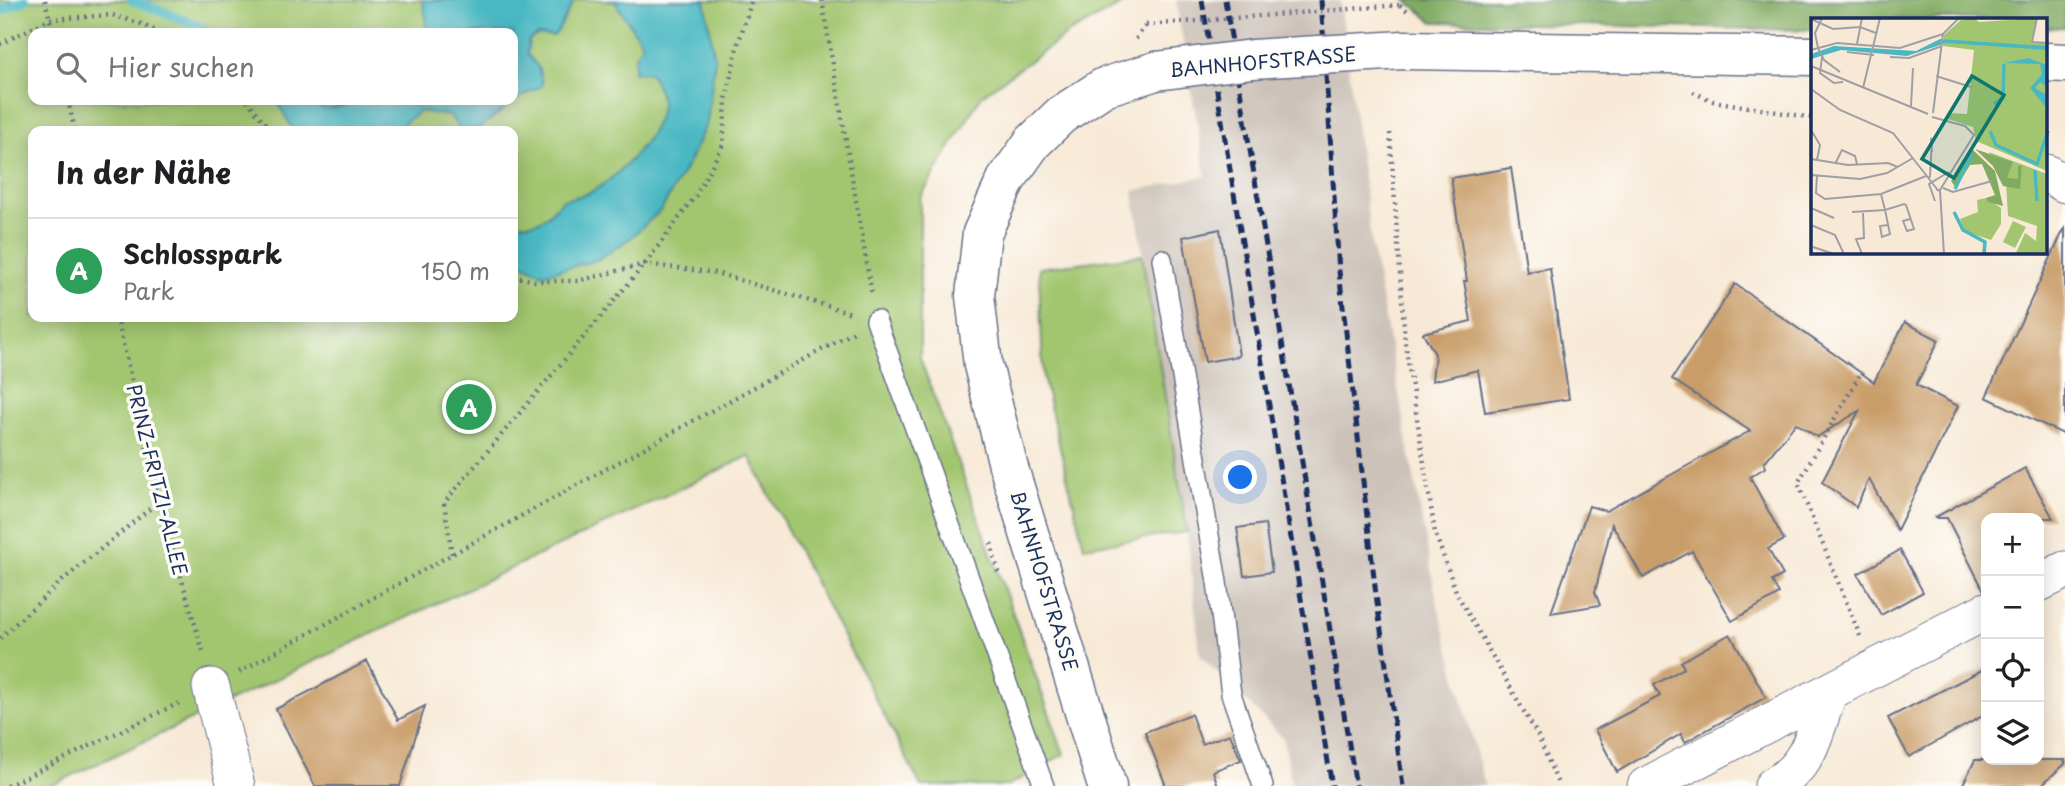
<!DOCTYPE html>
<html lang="de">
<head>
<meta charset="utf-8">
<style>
  :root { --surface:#fff; --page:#f2f2f2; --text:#202124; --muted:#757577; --line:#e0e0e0; --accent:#b45309 }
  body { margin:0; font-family:"Playpen Sans",sans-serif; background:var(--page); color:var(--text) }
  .controls { position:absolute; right:21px; bottom:21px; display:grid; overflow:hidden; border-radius:14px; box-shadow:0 4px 18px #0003 }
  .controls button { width:63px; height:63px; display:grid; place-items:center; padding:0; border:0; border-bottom:2px solid var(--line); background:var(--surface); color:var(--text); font:35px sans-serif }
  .you { position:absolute; left:1241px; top:478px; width:24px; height:24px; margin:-18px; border:5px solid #fff; border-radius:50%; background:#1a73e8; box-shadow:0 0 0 10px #1a73e833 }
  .badge { display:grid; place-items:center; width:46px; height:46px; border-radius:50%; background:var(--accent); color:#fff; font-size:23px; font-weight:700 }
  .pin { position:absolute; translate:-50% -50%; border:4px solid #fff; box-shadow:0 2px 7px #0006 }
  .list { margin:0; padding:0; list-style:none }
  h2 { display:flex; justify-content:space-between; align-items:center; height:91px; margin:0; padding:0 28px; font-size:30px }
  h2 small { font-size:23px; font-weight:400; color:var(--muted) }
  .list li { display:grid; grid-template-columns:46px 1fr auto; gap:21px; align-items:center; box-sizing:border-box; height:105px; padding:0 28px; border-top:2px solid var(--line) }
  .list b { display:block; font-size:26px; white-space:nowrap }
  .list p { margin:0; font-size:23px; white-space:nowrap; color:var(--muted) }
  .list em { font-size:23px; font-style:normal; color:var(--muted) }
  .icon { flex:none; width:38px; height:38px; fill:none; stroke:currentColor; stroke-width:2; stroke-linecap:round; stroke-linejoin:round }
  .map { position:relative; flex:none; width:2065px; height:786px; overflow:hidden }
  .search { position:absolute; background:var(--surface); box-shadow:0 4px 18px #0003; left:28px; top:28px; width:490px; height:77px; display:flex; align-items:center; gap:18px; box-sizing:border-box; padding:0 24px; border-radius:14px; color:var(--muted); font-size:26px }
  .panel { position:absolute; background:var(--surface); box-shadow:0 4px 18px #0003; left:28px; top:126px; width:490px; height:196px; border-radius:14px }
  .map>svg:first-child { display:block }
  .industrial { fill:#ccc2b9 }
  .green { fill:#a2c66f; stroke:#5e7a66; stroke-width:2; fill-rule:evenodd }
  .forest { fill:#81ab62; stroke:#4e6d60; stroke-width:2 }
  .water { fill:#4ab8c3; stroke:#327490; stroke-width:2 }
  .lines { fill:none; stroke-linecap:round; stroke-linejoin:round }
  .stream { stroke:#4ab8c3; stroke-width:10 }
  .building { fill:#c99d69 }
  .service-casing { stroke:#687088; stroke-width:22 }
  .minor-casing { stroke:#687088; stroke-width:39 }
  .tertiary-casing { stroke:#687088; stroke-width:41 }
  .path { stroke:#687088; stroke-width:4.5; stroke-dasharray:2 5; stroke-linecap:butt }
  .service { stroke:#fff; stroke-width:19 }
  .minor { stroke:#fff; stroke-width:37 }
  .tertiary { stroke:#fff; stroke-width:38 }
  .rail { stroke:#1b2f5e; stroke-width:5; stroke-dasharray:10 5; stroke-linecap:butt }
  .tertiary-bridge-casing { stroke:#687088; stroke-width:41; stroke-linecap:butt }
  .path-bridge { stroke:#687088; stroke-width:4.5; stroke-dasharray:2 5; stroke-linecap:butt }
  .tertiary-bridge { stroke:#fff; stroke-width:38 }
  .labels { text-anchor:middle; stroke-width:7; stroke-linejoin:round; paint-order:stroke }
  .street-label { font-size:19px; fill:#1b2f5e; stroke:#fdfcf7 }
  .inset-river { fill:none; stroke:#4ab8c3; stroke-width:3.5 }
  .inset-road { fill:none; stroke:#9f9fa5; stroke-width:2 }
  .view { fill:#0f766e; fill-opacity:0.15; stroke:#0f766e; stroke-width:3.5 }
  .inset-edge { fill:none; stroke:#1b2f5e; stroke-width:3.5 }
</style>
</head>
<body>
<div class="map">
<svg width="2065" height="786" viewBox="0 0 2065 786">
  <rect width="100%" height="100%" fill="#fdfcf7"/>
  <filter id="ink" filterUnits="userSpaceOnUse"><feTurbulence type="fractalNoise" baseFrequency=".0143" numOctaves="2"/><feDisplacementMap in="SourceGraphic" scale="14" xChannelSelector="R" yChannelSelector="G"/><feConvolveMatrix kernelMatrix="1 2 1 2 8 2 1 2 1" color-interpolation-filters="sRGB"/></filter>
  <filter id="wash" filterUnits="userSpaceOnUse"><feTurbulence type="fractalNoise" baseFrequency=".00686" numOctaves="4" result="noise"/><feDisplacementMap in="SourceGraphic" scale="28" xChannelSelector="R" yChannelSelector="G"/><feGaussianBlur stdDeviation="1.57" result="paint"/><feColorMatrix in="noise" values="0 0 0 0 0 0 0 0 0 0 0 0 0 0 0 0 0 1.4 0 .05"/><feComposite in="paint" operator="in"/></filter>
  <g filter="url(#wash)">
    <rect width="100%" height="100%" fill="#f7e9d5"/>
    <polygon class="industrial" points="1176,0 1340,0 1372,248 1437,602 1485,786 1292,786 1283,738 1200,655 1187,532 1133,191 1206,176"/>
    <g class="green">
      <path d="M0,0H1130L1069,33L982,95L920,198V358L1064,754L1007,786H921L749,456L50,786H0ZM33,33H513V100H33ZM33,131H513V317H33Z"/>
      <polygon points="1142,255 1187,532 1084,547 1043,377 1039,268"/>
    </g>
    <polygon class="forest" points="1406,0 2065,0 2065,27 2046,28 2046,19 1813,19 1813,30 1797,30 1433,22"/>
    <g class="water">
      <path d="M422,0H575C567,11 563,25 554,36L538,35L529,40L527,54L538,67L543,85L520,97L478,129L461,131L450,116L420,111L404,123V131H294L276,100H308C319,112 332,109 346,105L349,100H513V33H426V17Z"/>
      <path d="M606,0H705L715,60L707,122L689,162L661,210L629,239L597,260L543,274L513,259V222C538,227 546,219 562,200C573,198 583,196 593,191C618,177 660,134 661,104C661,94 655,81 650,73L634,72L635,57L642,43L615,2Z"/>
    </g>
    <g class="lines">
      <g class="stream">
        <polyline points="132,0 197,25 211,33"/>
        <polyline points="0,11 25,0"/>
      </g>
    </g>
    <g id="blocks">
      <g class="building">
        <polygon points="1511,168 1527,272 1550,268 1569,399 1485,412 1478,370 1432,381 1435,354 1423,333 1471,321 1464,281 1467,281 1451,178"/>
        <polygon points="2065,227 2065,435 1986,397"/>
        <polygon points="1220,229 1239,356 1205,362 1183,237"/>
        <polygon points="1735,284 1874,382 1905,322 1939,340 1916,385 1958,406 1897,530 1869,479 1856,507 1822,482 1859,411 1817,437 1796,423 1764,463 1766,467 1750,477 1784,540 1768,549 1783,575 1772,581 1779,594 1732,621 1692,551 1643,578 1612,524 1595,592 1600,605 1551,613 1589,506 1606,511 1750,431 1672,379"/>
        <polygon points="2025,468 2053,518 1986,518 1986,590 1984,591 1947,518 1934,518"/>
        <polygon points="1265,524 1272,572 1244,576 1237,528"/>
        <polygon points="1900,550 1923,592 1881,615 1858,574"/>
        <polygon points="1730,634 1766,697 1685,742 1681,734 1617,772 1595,730 1660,696 1654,685 1684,668 1681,662"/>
        <polygon points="367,661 398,720 425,706 400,786 315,786 276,709"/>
        <polygon points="1986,668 1986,714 1909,757 1888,718"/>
        <polygon points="1191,714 1202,744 1230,734 1241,760 1213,771 1218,786 1166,786 1145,732"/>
        <polygon points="1975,760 2065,760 2065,764 2040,786 1962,786"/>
      </g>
    </g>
  </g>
  <g filter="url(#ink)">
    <use href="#blocks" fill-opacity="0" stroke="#687088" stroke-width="2"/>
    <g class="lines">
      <g class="service-casing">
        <g id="service">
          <polyline points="1162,259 1217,582 1231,694 1263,786"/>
          <polyline points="876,320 1044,786"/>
        </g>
      </g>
      <g class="minor-casing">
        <g id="minor">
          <polyline points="2046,173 2065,184"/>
          <polyline points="2039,583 2065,570"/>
          <polyline points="211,687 236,786"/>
          <polyline points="1646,786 1986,611"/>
          <path d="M1773,786C1811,765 1814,733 1828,694"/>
        </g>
      </g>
      <g class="tertiary-casing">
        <g id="tertiary">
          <polyline points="1404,50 1813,56"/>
          <polyline points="2046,62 2065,63"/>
          <polyline points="1107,786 1008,465 983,365 975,296 982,233 1006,180 1033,142 1061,115 1104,87 1156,71"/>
        </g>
      </g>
      <g class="path">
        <polyline points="45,0 53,33"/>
        <polyline points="822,0 872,295"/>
        <polyline points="1400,5 1410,13"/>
        <polyline points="1136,39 1146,25"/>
        <polyline points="0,44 50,19 112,15 142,24 160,33"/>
        <polyline points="1693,92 1713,101 1813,118"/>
        <polyline points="68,100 75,131"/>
        <polyline points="247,100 271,131"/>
        <polyline points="1390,133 1405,342 1435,533 1457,594 1538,736 1559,786"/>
        <polyline points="513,276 535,281 578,281 645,264 716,273 851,313"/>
        <polyline points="117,317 159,502 204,655"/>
        <polyline points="991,543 999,576"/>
        <polyline points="452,554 444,503 645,264 696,195 723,145 726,100 737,47 752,0"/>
        <polyline points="1860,636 1798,483 1862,371"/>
        <polyline points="0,638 63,580 158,502"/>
        <polyline points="239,672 854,332"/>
        <polyline points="7,786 179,703"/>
      </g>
      <use href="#service" class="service"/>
      <use href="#minor" class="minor"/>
      <use href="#tertiary" class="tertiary"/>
      <g class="rail">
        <polyline points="1202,0 1332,786"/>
        <polyline points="1225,0 1356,786"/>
        <polyline points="1321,0 1339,271 1376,595 1403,786"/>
      </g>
      <g class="tertiary-bridge-casing">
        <polyline id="tertiary-bridge" points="1156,71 1252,59 1404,50"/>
      </g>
      <polyline class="path-bridge" points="1146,25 1400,5"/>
      <use href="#tertiary-bridge" class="tertiary-bridge"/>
    </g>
  </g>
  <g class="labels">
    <g class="street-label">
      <text transform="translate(1263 62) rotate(-5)" y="7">BAHNHOFSTRASSE</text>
      <text transform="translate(157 480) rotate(76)" y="7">PRINZ-FRITZI-ALLEE</text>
      <text transform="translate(1044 581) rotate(73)" y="7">BAHNHOFSTRASSE</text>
    </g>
  </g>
  <g transform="translate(1811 18)">
    <rect width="236" height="236" fill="#f7e9d5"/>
    <path d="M163,0L168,4L226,0L221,24L236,25V153L165,123L162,109L137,101V95L156,96L163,32L132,28L133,17L150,2ZM178,134L236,156V236L205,235L214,215L225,223L226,208L197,198L195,165ZM175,180L190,190V206L180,222L153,213L149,201L167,194L166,182ZM202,203L215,209L204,230L192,224Z" fill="#a2c66f"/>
    <path d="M161,131L184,153L192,188L177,184L175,180L184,177L171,146L159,147L145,170L140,163ZM164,131L202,144L196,160L207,161V148L211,147L209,171L192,168L182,148Z" fill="#81ab62"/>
    <path d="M129,21L236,28V32L135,25L96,38L30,32L0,41V36L23,28L105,33ZM217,40L236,47V69L229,64L224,70L234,76L236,69L234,88L219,70L231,56L229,46L193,45Z" fill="#4ab8c3"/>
    <path class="inset-river" d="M183,86L192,80L193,46M179,113L185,127L226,146L237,113M224,152L226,183M144,171L161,135M143,194L152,212L174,224L173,236"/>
    <path class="inset-road" d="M11,0L4,15L7,30L13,42L29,54M226,0L221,24L237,25M0,1L22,11L49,9L65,15M46,26L51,0M0,32L26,25L89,30L132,16M36,34L63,37M11,39L9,55L23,65L32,64M79,39L98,40L131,28M0,48L117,96M125,58L160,69M52,70L69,0M0,71L29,92L82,115L126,171M100,88L102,50M122,95L132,16L148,0M121,99L154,108L163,117L129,172M0,112L9,127L6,142M0,141L37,147L77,145L87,149M24,146L31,132L44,138L46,146M0,157L49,161L76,155L102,140M6,158L5,175L14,181L70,176L115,158M118,160L119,158L121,122L120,120L121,134M132,170L142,174L181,163M125,171L129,173L133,236M124,183L118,166L138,154M0,190L23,200M41,194L74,192L70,176M0,207L24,217L33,236M77,207L69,208L71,219L79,216L74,192L93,186L95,187L103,211L96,213L92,203L99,201M2,229L23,236M51,236L45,221L53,220L52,195"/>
    <path class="view" d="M161,58L193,77L143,160L111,141Z"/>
    <rect width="236" height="236" class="inset-edge"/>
  </g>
</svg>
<div class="controls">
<button>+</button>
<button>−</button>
<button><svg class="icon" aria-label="locate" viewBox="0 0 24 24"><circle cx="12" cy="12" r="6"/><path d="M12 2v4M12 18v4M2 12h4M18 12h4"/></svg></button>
<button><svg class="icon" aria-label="layers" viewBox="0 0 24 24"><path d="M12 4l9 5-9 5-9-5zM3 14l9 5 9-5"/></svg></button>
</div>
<div class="you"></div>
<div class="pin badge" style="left:469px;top:407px;background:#2e9e5b">A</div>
<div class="search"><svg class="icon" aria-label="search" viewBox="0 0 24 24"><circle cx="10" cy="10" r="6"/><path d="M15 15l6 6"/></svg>Hier suchen</div>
<section class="panel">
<h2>In der Nähe<small></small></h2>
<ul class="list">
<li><span class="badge" style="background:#2e9e5b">A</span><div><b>Schlosspark</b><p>Park</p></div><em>150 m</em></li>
</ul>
</section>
</div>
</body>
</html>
